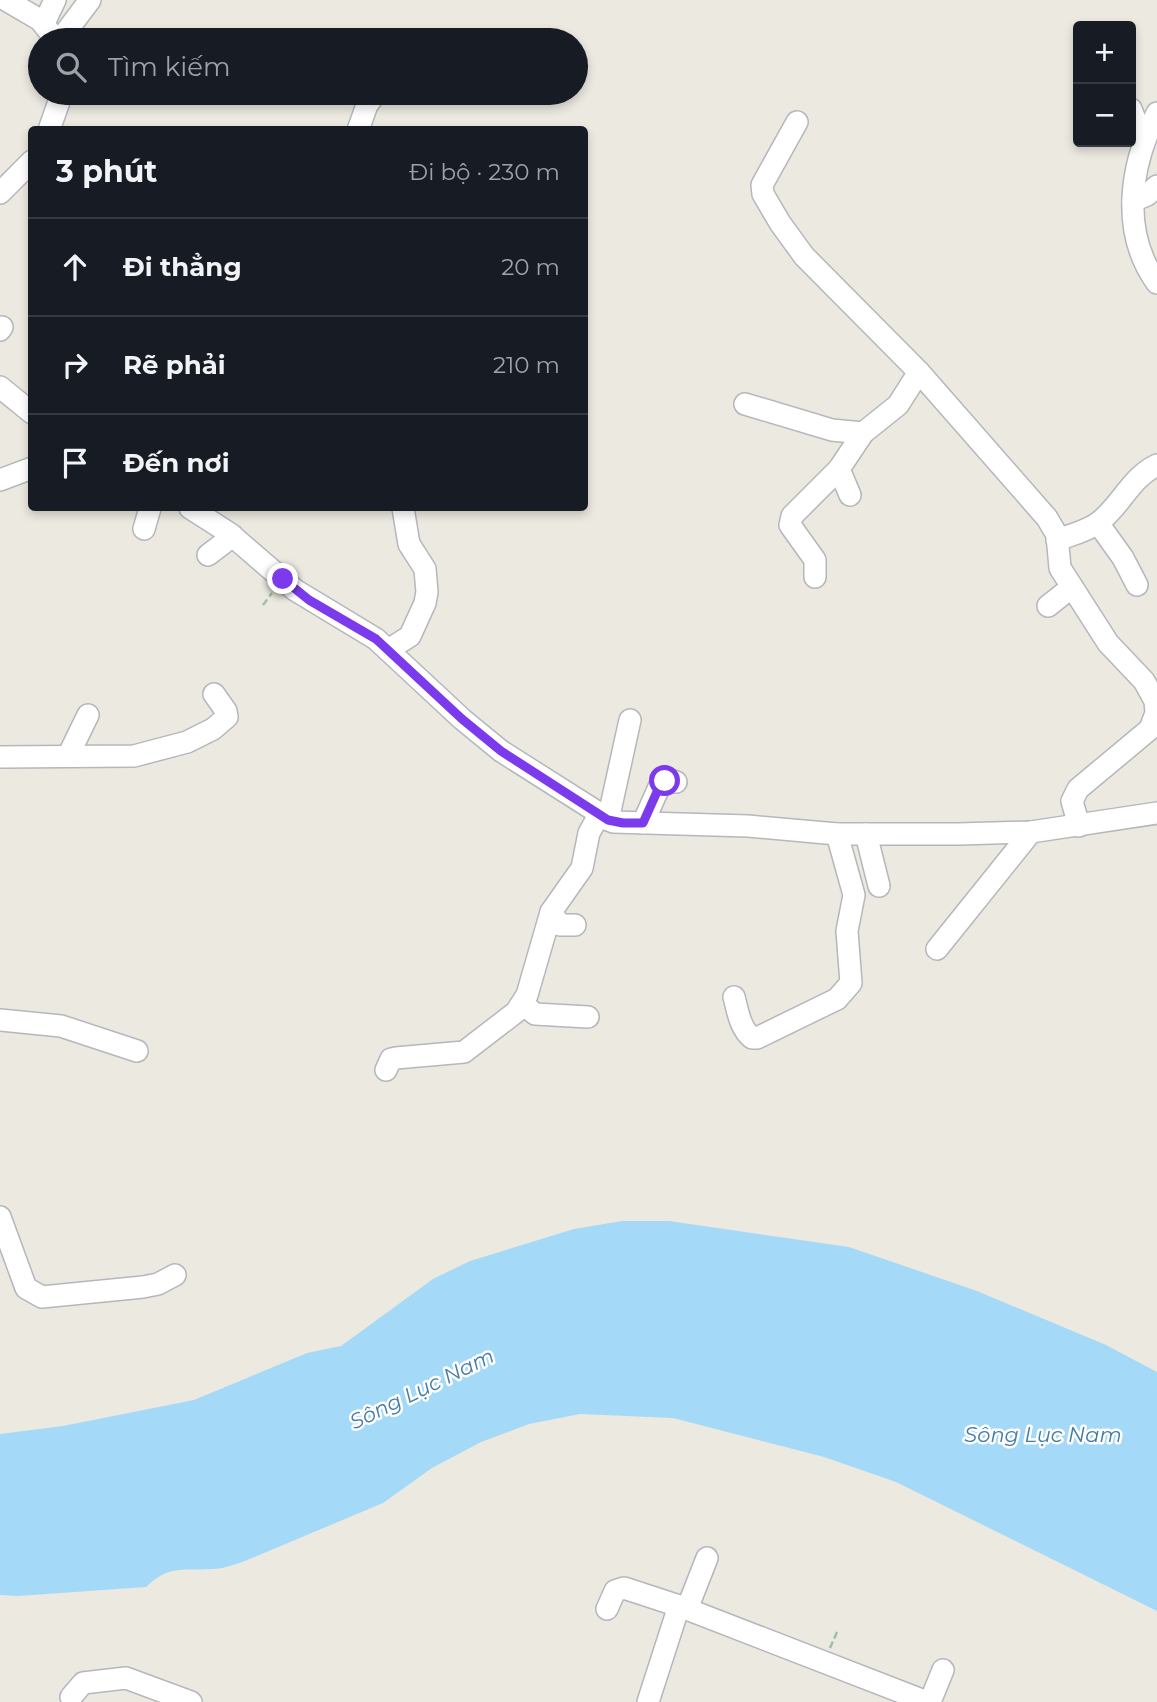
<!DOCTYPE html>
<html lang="vi">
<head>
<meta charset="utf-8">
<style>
  :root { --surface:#171b24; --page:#242831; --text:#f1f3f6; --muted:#9ea1a6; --line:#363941 }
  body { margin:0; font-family:Montserrat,sans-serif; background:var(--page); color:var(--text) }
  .controls { position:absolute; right:21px; top:21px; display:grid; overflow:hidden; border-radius:7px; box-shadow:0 4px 10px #0003 }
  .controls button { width:63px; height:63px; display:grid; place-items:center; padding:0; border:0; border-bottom:2px solid var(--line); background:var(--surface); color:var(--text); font:35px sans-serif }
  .stop { position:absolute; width:21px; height:21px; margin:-16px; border:5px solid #7c3aed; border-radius:50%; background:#fff }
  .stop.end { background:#7c3aed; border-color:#fff; box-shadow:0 2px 7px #0008 }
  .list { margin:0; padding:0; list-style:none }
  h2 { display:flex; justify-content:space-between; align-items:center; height:91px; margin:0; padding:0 28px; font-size:30px }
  h2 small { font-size:23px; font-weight:400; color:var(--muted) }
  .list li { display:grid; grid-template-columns:46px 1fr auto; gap:21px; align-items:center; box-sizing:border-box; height:98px; padding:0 28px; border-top:2px solid var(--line) }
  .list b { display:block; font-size:26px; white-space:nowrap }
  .list em { font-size:23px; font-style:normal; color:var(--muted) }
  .icon { flex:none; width:38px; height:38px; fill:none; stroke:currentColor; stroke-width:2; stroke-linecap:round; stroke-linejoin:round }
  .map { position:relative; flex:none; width:1157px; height:1702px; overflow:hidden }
  .search { position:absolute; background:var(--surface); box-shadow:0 4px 10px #0003; left:28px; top:28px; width:560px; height:77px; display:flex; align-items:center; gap:18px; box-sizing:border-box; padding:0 24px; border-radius:38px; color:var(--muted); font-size:26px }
  .panel { position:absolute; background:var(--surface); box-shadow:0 4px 10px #0003; left:28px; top:126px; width:560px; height:385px; border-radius:7px }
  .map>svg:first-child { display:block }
  .water { fill:#a5d9f8 }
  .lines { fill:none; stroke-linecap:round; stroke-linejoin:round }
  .minor-casing { stroke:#b4b7bb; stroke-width:24 }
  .path { stroke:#9ac3a2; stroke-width:2.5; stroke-dasharray:7 3.5; stroke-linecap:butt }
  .minor { stroke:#fff; stroke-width:21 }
  .route { stroke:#7c3aed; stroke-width:9 }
  .labels { text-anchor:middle; stroke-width:5; stroke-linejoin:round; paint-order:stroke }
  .water-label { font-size:21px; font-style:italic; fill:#447ba8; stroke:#fff }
</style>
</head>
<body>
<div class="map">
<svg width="1157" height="1702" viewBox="0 0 1157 1702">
  <rect width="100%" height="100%" fill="#ece9e1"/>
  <path class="water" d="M622,1221H669L849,1247L977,1291L1106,1345L1157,1372V1611L896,1482L824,1457L673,1418L580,1414L529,1424L481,1442L432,1468L383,1503L240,1563C232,1565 222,1569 213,1569C182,1571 170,1564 146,1587L18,1596L0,1595V1434L63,1426L194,1400L307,1353L341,1346L433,1279L470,1261L574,1229Z"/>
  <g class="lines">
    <g class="minor-casing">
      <g id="minor">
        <polyline points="6,0 40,20 56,40"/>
        <polyline points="44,23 55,0"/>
        <polyline points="60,40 90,0"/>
        <polyline points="1131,109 1143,140"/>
        <path d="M1157,113C1130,165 1120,232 1157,283"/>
        <polyline points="797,122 762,185 763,194 780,223 804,256 919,372 1047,518 1057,535 1060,568 1108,643 1144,681 1155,701 1156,713 1150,729 1078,789 1072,801 1079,826"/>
        <polyline points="49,130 62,93"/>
        <polyline points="358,130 367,105 376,93"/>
        <polyline points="0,193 32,161"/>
        <polyline points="1133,201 1147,195 1157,186"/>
        <polyline points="0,330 2,327"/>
        <polyline points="0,387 32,413"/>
        <polyline points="745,404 832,430 863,433"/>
        <polyline points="839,469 850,495"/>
        <polyline points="0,480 32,468"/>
        <polyline points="190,508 229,533 295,590 376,639 462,719 501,751 613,822 748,826 837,834 959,834 1031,832 1157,813"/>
        <polyline points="1098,523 1123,558 1137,585"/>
        <polyline points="144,529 150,508"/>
        <path d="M1057,540C1071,535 1087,531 1098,523C1121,506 1130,478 1157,465"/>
        <polyline points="208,555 233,536"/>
        <polyline points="815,577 815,560 790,525 792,516 839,469 863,433 898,405 919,372"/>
        <polyline points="1048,606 1072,587"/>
        <polyline points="388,650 410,636 425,603 427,592 425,569 409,544 403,508"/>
        <polyline points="68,756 88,715"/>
        <polyline points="0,757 134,756 187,742 213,729 227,717 226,711 214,694"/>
        <polyline points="608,820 630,720"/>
        <polyline points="643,823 660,785 670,780 676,782"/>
        <polyline points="866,834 879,886"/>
        <polyline points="551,912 560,925 575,925"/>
        <polyline points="937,949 1031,832"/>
        <path d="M734,997C738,1012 740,1028 752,1038H757L837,999L851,983L847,931L854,895L837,834"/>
        <polyline points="523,1004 535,1014 588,1017"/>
        <polyline points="0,1020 61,1026 137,1051"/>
        <polyline points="386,1070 391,1059 396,1058 464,1052 516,1012 527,995 551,912 582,868 589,833 599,815"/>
        <polyline points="0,1217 26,1288 42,1297 143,1287 158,1284 175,1275"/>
        <polyline points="607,1609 615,1591 624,1588 679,1606 927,1702"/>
        <polyline points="687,1609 707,1558"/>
        <polyline points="71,1697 83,1683 126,1678 191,1702"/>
        <polyline points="648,1702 679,1606"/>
        <polyline points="930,1702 943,1670"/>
      </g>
    </g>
    <g class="path">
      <polyline points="263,605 272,593"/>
      <polyline points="830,1648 837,1632"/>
    </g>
    <use href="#minor" class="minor"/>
  </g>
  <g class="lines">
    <polyline class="route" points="283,579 309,600 376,639 462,719 501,751 608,820 623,823 643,823 660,785 665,781"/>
  </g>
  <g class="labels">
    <g class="water-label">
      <text transform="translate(422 1389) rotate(-26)" y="7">Sông Lục Nam</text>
      <text x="1043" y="1442">Sông Lục Nam</text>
    </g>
  </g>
</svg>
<div class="controls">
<button>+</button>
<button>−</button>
</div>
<div class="stop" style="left:665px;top:781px"></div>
<div class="stop end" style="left:283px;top:579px"></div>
<div class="search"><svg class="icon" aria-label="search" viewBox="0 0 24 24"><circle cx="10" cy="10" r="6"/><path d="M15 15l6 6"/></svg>Tìm kiếm</div>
<section class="panel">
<h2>3 phút<small>Đi bộ · 230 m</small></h2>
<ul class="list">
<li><svg class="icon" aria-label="ahead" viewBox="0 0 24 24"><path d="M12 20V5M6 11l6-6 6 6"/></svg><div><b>Đi thẳng</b></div><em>20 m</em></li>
<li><svg class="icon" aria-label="right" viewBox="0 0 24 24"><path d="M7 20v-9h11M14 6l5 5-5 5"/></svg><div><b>Rẽ phải</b></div><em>210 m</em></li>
<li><svg class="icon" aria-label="arrive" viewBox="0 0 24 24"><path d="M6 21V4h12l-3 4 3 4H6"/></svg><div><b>Đến nơi</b></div></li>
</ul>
</section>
</div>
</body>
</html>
